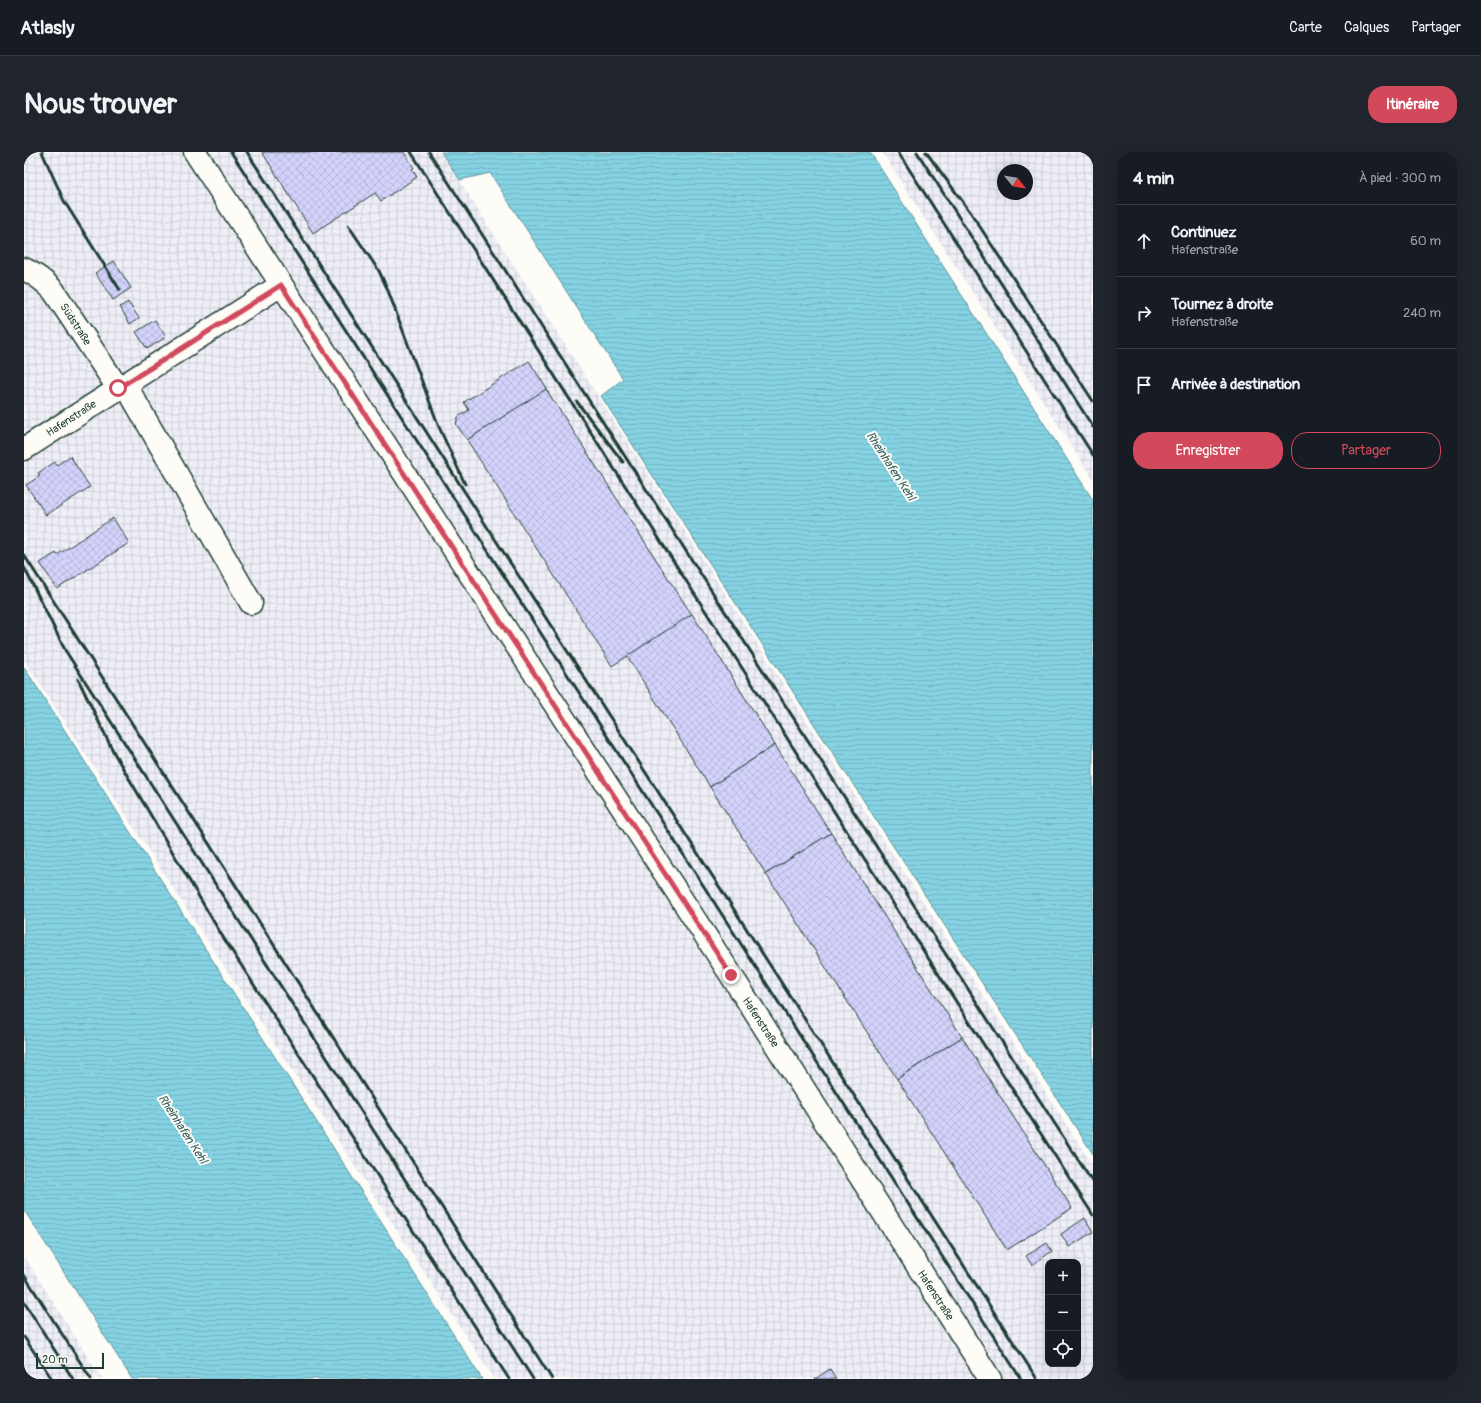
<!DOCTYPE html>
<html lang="fr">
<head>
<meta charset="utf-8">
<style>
  :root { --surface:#171b24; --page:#20242c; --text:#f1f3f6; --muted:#9ea1a6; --line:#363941; --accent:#d1495b }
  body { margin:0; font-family:Pangolin,sans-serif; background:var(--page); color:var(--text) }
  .controls { position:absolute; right:12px; bottom:12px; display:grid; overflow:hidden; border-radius:8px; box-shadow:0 4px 16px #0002 }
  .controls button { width:36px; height:36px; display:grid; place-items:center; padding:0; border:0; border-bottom:1px solid var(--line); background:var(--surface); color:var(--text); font:20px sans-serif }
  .compass { position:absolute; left:973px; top:12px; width:36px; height:36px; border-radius:50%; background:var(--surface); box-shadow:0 4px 16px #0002; rotate:120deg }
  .scale { position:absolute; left:12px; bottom:10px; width:68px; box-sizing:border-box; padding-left:4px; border:2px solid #1f3d34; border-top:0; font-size:11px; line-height:14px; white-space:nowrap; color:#1f3d34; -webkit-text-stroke:3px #fdfcf7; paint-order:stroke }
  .stop { position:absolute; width:12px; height:12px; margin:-9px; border:3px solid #d1495b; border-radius:50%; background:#fff }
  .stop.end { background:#d1495b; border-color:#fff; box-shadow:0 1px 4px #0008 }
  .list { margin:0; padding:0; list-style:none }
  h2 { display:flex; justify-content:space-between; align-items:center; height:52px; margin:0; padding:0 16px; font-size:17px }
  h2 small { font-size:13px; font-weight:400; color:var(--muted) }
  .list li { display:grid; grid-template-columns:26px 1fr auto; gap:12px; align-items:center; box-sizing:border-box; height:72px; padding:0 16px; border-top:1px solid var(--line) }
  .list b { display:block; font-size:15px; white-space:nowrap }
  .list p { margin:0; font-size:13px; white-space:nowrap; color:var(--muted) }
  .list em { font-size:13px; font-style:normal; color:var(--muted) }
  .actions { display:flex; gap:8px; padding:12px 16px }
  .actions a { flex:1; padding:9px 0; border:1px solid var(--accent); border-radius:16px; text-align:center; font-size:14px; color:var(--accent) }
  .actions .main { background:var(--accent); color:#fff }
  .icon { flex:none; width:22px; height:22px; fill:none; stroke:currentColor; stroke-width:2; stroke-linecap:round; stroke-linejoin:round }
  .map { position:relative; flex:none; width:1069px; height:1227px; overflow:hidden; border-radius:16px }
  header { display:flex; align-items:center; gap:24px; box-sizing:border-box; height:56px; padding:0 20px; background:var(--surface); border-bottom:1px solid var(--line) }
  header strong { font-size:19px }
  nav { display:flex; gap:22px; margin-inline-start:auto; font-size:14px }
  .intro { display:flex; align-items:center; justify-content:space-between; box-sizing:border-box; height:96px; padding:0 24px }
  h1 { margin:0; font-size:28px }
  .button { padding:10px 18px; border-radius:16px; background:var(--accent); color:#fff; font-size:14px; font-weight:700 }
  main { display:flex; gap:24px; padding:0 24px }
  aside { flex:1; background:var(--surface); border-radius:16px; box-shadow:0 4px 16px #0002 }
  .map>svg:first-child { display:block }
  .industrial { fill:url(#industrial-grid); fill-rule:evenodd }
  .water { fill:url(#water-rules); stroke:#5c969d }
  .building { fill:url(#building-cross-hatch); stroke:#1f3d34 }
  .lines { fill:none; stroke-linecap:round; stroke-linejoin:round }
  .minor-casing { stroke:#1f3d34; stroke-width:25 }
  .minor { stroke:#fdfcf7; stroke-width:22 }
  .rail { stroke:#1f3d34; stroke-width:3 }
  .route { stroke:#d1495b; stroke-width:5 }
  .labels { text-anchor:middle; stroke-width:4; stroke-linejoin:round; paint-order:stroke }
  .street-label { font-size:11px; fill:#1f3d34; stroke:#fdfcf7 }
  .water-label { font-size:12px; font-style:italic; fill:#386260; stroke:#fdfcf7 }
</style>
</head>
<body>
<header>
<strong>Atlasly</strong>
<nav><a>Carte</a><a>Calques</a><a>Partager</a></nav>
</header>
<div class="intro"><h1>Nous trouver</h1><a class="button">Itinéraire</a></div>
<main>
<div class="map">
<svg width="1069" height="1227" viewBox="0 0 1069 1227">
  <defs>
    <pattern id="industrial-grid" width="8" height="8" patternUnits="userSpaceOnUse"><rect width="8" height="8" fill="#f0eff8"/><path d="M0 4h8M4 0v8" fill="none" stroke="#cdced5"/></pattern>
    <pattern id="water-rules" width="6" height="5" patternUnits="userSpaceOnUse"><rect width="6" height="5" fill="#85d2e3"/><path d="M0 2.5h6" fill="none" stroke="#72b5c3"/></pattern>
    <pattern id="building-cross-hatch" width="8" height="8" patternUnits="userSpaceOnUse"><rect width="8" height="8" fill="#d3d2fb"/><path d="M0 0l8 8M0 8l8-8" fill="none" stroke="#b5b5d8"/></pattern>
  </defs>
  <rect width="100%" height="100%" fill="#fdfcf7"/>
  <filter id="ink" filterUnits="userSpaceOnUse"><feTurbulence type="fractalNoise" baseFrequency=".025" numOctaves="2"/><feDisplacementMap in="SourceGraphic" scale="8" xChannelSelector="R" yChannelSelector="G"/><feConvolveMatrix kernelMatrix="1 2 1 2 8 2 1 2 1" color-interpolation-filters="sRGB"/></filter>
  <g filter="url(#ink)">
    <g class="industrial">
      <path d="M0,0H417L1069,1014V1227H470L0,508ZM1024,1110H1054V1212H1024Z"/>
      <path d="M858,0H1069V327ZM979,18H1003V42H979Z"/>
      <polygon points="0,1104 78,1227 0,1227"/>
    </g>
    <g class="water">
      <polygon points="417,0 846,0 1069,348 1069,1002 577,244 599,227 466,21 436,28"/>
      <polygon points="0,515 458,1227 108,1227 0,1058"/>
    </g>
    <g class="building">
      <polygon points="238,0 380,0 390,16 388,17 393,25 357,49 351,41 289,81"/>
      <polygon points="90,109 107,136 89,148 71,121"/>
      <polygon points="104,150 115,166 106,172 96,155"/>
      <polygon points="131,168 142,185 123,197 112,180"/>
      <polygon points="505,209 523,237 443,288 432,272 434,265 445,258 440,250"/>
      <polygon points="522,237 668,463 588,514 443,288"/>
      <polygon points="46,304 66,335 22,363 2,333 16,324 14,321 31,310 33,313"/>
      <polygon points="89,366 105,391 33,437 16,411 32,401 33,403"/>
      <polygon points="668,462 751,593 686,635 603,504"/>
      <polygon points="751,593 807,681 742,722 686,635"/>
      <polygon points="807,681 938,885 873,927 742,722"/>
      <polygon points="938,885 1048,1056 983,1098 873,927"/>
      <polygon points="1061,1066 1069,1080 1045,1095 1037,1082"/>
      <polygon points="1023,1091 1028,1099 1008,1113 1002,1104"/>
      <polygon points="806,1217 812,1227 791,1227"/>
    </g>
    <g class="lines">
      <g class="minor-casing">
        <g id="minor">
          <polyline points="171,0 707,823 966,1227"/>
          <path d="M0,117C11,122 20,129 29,138L94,236"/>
          <polyline points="101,232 227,451"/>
          <polyline points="0,297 257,133"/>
        </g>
      </g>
      <use href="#minor" class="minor"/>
      <g class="rail">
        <polyline points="18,0 40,49 96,138"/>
        <polyline points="207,0 997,1227"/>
        <polyline points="223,0 460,370 1013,1227"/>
        <polyline points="387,0 1069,1063"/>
        <polyline points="405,0 1069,1031"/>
        <polyline points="874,0 1069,303"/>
        <polyline points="893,0 1069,275"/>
        <polyline points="902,0 947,61 1069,249"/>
        <polyline points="324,73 355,119 363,136 415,275 441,332"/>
        <polyline points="553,250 599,310"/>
        <polyline points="0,403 528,1227"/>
        <polyline points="0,415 41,498 509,1227"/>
        <polyline points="54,527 90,601 197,782 485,1227"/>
        <polyline points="0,1123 67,1227"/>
        <polyline points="0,1150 49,1227"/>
        <polyline points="0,1185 28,1227"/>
      </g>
    </g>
  </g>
  <g class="lines" filter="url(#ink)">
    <polyline class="route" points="94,236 157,197 257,133 707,823"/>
  </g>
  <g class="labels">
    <g class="street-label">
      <text transform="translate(52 172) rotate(57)" y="4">Südstraße</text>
      <text transform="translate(47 266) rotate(-33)" y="4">Hafenstraße</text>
      <text transform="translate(737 870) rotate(57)" y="4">Hafenstraße</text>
      <text transform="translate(912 1143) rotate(57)" y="4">Hafenstraße</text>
    </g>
    <g class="water-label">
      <text transform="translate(867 314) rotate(57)" y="4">Rheinhafen Kehl</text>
      <text transform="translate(159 977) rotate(57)" y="4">Rheinhafen Kehl</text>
    </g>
  </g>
</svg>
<div class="controls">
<button>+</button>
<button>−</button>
<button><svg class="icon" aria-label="locate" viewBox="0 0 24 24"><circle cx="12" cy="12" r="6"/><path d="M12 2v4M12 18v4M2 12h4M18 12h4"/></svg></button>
</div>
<svg class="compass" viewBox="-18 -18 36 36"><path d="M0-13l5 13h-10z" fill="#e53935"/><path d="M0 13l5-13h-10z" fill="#9ea1a6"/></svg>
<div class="scale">20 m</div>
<div class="stop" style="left:94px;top:236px"></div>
<div class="stop end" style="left:707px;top:823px"></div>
</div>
<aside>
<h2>4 min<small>À pied · 300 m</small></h2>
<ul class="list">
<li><svg class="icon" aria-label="ahead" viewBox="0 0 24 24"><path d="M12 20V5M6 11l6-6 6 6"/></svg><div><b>Continuez</b><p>Hafenstraße</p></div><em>60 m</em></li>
<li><svg class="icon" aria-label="right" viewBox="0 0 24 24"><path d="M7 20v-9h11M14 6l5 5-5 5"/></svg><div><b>Tournez à droite</b><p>Hafenstraße</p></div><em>240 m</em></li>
<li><svg class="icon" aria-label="arrive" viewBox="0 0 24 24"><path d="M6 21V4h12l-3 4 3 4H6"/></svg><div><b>Arrivée à destination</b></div></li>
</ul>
<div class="actions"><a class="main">Enregistrer</a><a>Partager</a></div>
</aside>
</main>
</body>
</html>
